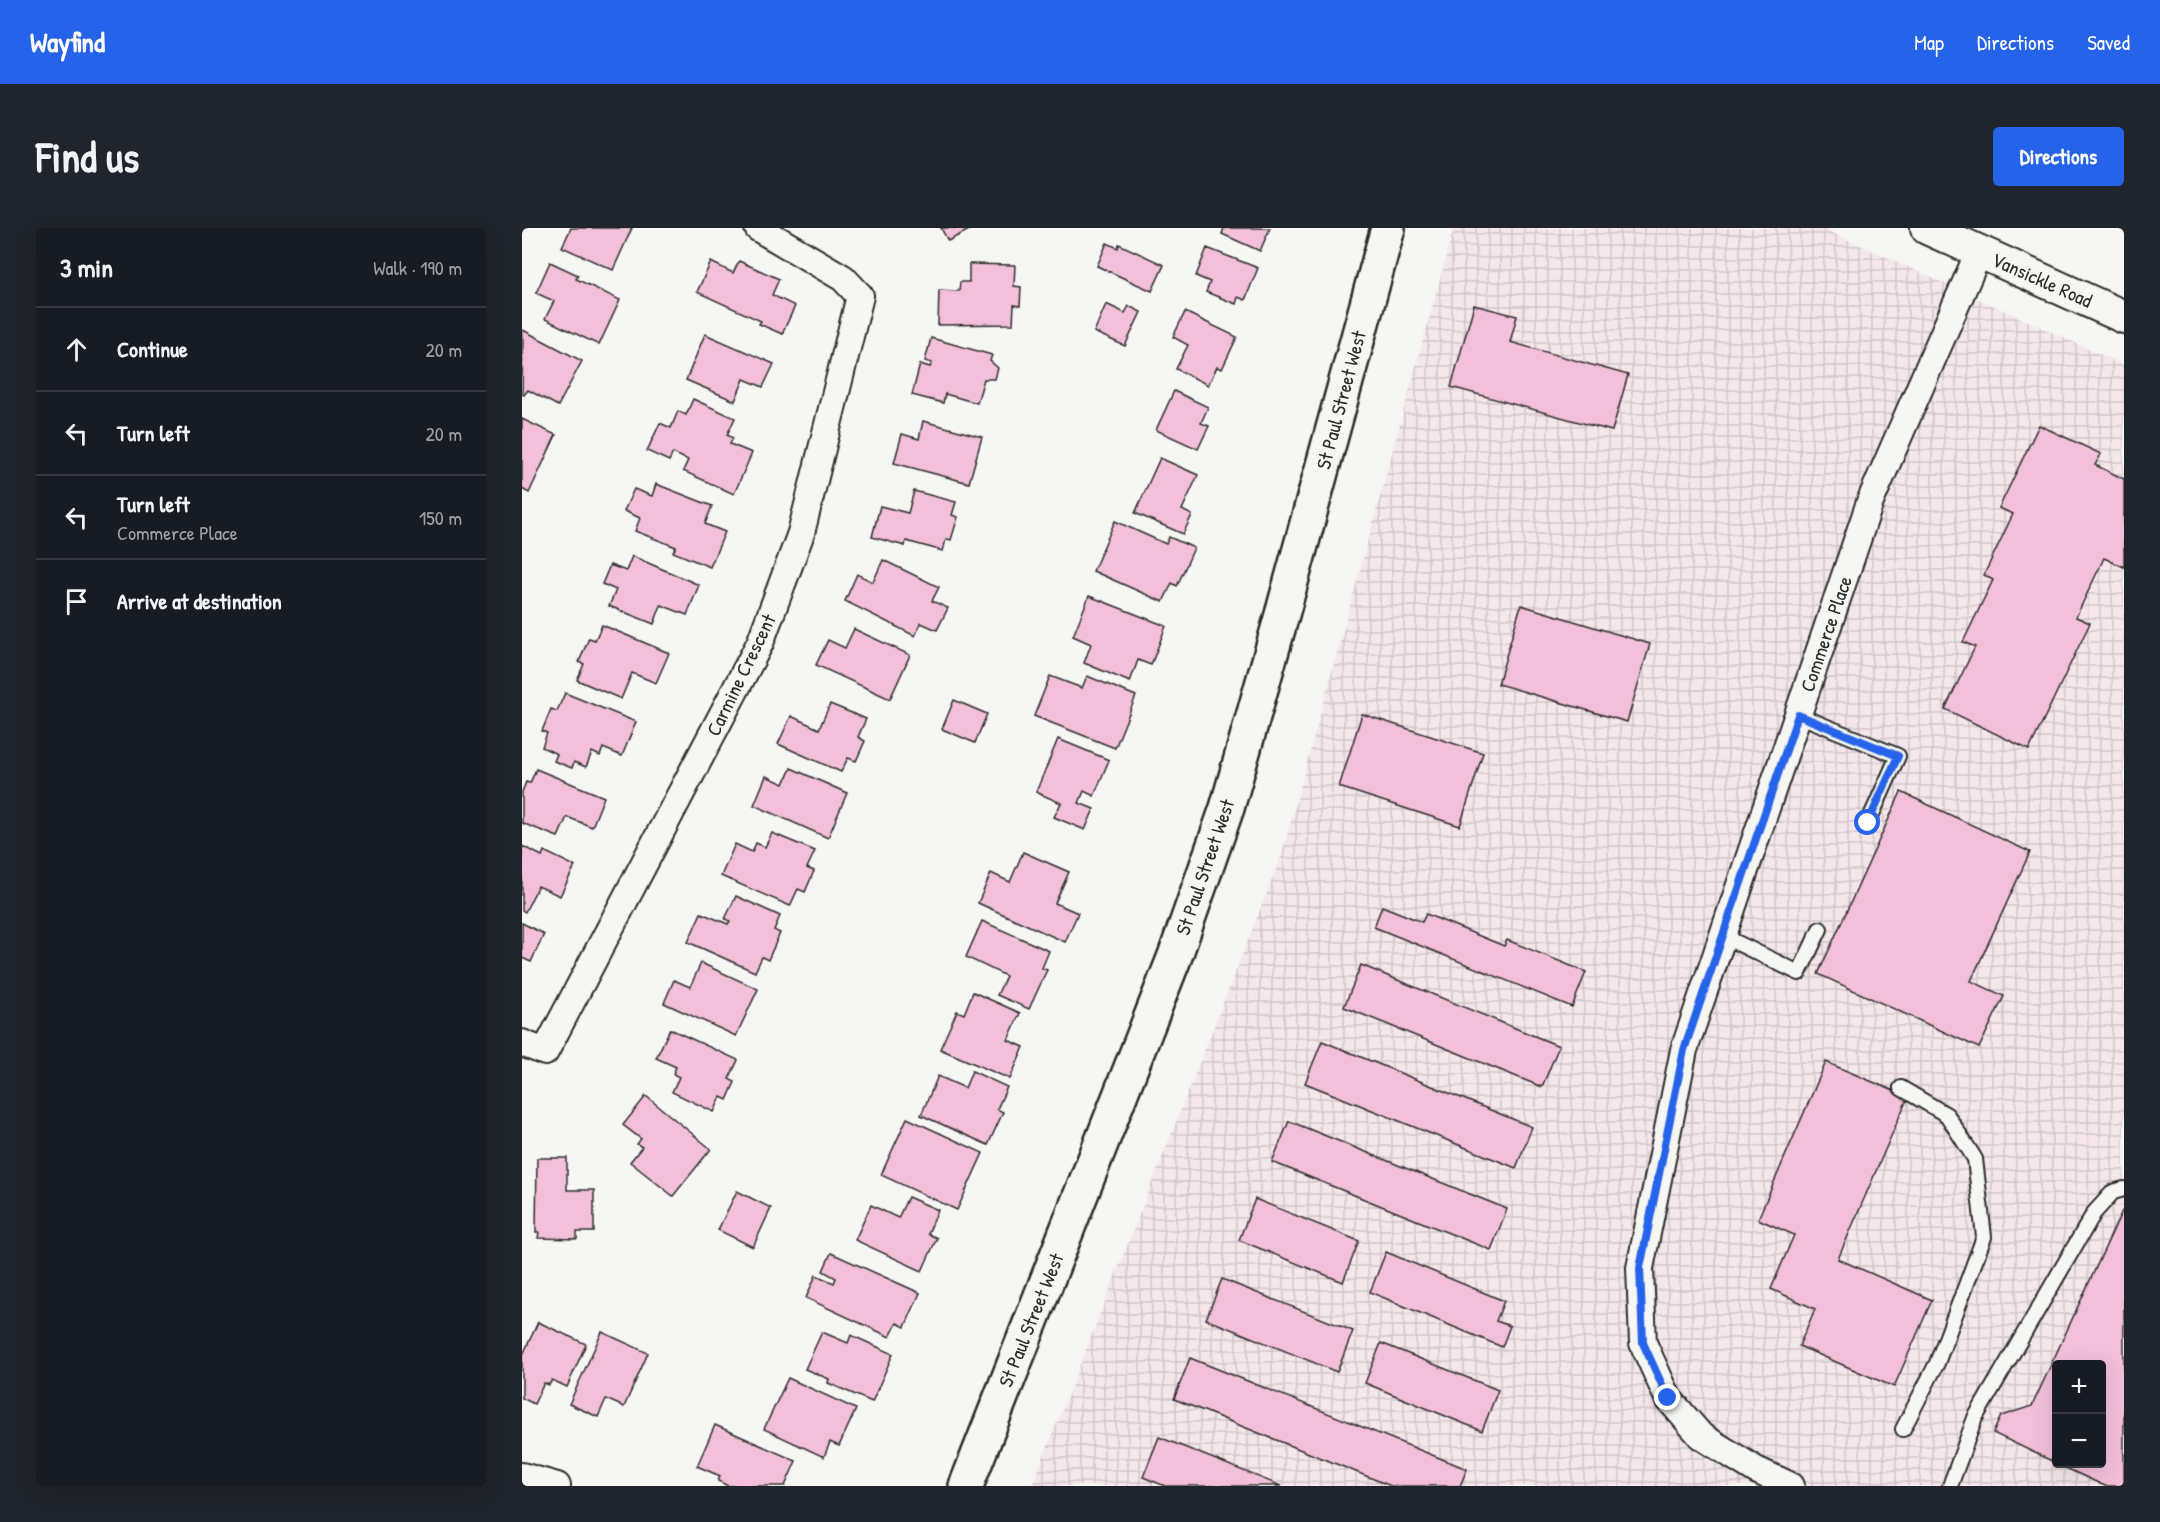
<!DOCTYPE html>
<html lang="en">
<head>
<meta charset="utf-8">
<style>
  :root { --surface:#171b24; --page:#20242c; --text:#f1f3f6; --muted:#9ea1a6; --line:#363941; --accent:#2563eb }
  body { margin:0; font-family:"Patrick Hand",sans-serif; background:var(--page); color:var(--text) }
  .controls { position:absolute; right:18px; bottom:18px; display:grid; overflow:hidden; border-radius:6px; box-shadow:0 6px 24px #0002 }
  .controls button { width:54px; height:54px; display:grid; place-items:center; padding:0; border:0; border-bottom:2px solid var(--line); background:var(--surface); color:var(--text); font:30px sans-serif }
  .stop { position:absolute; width:18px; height:18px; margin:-14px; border:4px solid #2563eb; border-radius:50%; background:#fff }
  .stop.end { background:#2563eb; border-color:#fff; box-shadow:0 2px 6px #0008 }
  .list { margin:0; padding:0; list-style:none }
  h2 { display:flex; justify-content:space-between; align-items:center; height:78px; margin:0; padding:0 24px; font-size:26px }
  h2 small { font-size:20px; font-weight:400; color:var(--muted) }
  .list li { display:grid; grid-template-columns:39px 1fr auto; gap:18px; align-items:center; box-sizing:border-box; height:84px; padding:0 24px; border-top:2px solid var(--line) }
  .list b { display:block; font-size:22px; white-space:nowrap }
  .list p { margin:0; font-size:20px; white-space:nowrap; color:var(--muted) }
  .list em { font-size:20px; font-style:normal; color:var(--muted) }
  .icon { flex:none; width:33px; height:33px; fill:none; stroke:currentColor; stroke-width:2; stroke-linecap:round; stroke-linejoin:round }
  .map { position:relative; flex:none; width:1602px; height:1258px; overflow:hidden; border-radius:6px }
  header { display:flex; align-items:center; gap:36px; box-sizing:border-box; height:84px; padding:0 30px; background:var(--accent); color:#fff }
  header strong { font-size:28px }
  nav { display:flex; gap:33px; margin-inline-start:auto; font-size:21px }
  .intro { display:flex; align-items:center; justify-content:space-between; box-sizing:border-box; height:144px; padding:0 36px }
  h1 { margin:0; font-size:42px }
  .button { padding:15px 27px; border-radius:6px; background:var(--accent); color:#fff; font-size:21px; font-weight:700 }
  main { display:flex; gap:36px; padding:0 36px }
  aside { flex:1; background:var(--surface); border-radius:6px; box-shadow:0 6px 24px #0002 }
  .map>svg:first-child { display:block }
  .industrial { fill:url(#industrial-grid); fill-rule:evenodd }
  .building { fill:#f3bfdb; stroke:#2b2b2b; stroke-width:1.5 }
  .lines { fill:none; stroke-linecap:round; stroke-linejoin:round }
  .service-casing { stroke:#2b2b2b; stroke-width:18 }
  .minor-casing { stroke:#2b2b2b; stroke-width:30 }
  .tertiary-casing { stroke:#2b2b2b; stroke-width:36 }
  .secondary-casing { stroke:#2b2b2b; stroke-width:38 }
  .service { stroke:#f6f6f2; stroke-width:14 }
  .minor { stroke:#f6f6f2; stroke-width:26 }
  .tertiary { stroke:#f6f6f2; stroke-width:32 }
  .secondary { stroke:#f6f6f2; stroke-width:33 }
  .route { stroke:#2563eb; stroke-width:8 }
  .labels { text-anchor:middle; stroke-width:6; stroke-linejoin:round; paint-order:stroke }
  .street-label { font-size:20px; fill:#2b2b2b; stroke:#f6f6f2 }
</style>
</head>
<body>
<header>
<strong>Wayfind</strong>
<nav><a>Map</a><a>Directions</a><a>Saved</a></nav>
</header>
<div class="intro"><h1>Find us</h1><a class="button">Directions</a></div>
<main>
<aside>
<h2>3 min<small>Walk · 190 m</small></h2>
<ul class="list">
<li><svg class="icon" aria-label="ahead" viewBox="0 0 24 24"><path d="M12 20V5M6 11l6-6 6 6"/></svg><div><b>Continue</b></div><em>20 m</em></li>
<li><svg class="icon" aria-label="left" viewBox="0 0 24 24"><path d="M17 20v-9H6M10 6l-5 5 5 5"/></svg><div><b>Turn left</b></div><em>20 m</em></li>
<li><svg class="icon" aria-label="left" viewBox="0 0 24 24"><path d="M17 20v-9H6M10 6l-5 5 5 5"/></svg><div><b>Turn left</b><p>Commerce Place</p></div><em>150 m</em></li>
<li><svg class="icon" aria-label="arrive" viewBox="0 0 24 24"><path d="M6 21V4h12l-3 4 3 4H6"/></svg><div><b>Arrive at destination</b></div></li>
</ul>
</aside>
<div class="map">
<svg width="1602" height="1258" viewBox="0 0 1602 1258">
  <defs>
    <pattern id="industrial-grid" width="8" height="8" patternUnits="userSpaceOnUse" patternTransform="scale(1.5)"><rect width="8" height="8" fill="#f5e6eb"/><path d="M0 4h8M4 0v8" fill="none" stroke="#d2c5ca"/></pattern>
  </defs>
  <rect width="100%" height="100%" fill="#f6f6f2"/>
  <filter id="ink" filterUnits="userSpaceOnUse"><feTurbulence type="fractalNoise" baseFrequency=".0167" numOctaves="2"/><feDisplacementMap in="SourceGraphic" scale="12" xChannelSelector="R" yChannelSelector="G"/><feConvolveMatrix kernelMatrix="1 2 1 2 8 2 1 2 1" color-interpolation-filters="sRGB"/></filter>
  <g filter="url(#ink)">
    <path class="industrial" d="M932,0H1300L1602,137V1258H510L759,629ZM1534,1136H1580V1236H1534Z"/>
    <g class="building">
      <polygon points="49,0 110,0 91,42 40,19"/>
      <polygon points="419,0 451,0 426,13"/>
      <polygon points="702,0 748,0 738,23 700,6"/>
      <polygon points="585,15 596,20 597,16 642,37 630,63 575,38"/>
      <polygon points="685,20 736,40 723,72 716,69 714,76 684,64 688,54 674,48"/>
      <polygon points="217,33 257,51 250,67 273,78 260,106 237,96 239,93 175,64 189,34 211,45"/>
      <polygon points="28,34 56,47 54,51 98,72 77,117 23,91 32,73 14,65"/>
      <polygon points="447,36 493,37 492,58 499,59 498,78 492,77 491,96 416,97 417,62 437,63 438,54 447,54"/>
      <polygon points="584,76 603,85 607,78 619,84 603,118 572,104"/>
      <polygon points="952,77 995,88 988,114 1106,147 1090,203 929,159"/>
      <polygon points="663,84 715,109 700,141 695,139 686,157 654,141 666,117 651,109"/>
      <polygon points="1,102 60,133 36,178 6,162 2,167 0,166"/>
      <polygon points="183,106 252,136 241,159 222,151 213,173 164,152"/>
      <polygon points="409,110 470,127 468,133 476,140 473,151 462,151 455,175 423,166 421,175 390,167 398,136 408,139 410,135 403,133"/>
      <polygon points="652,163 686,179 679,195 687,198 676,221 634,202"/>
      <polygon points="171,171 213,190 205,207 211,210 208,216 230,225 212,266 161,243 166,232 151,225 147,233 125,223 138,195 149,200 156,183 164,187"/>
      <polygon points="0,191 34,207 7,265 0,261"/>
      <polygon points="401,193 460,209 447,255 372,235 380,206 397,211"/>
      <polygon points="1517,197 1579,226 1573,237 1602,251 1602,339 1582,330 1554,389 1568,395 1507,522 1423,481 1453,419 1441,414 1471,352 1462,347 1491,286 1477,280"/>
      <polygon points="638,230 676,247 660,282 670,287 661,306 613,285"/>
      <polygon points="134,256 190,278 183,296 203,304 188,339 151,324 154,319 113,303 118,290 102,283 112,261 130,268"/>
      <polygon points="392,263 434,274 430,287 436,289 429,312 424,311 421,323 384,313 383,318 350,309 358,278 386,285"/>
      <polygon points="593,293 644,316 647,309 672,320 655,358 650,355 641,374 571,343"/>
      <polygon points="110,328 177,357 165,387 139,377 132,396 87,378 94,362 80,356 88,337 104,343"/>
      <polygon points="361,332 417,359 410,373 426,380 415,402 399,395 393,408 323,373 335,346 351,354"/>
      <polygon points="567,368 644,398 629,437 616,432 608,454 562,435 569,416 551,408"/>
      <polygon points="999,377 1128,416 1105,494 976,456"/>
      <polygon points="80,397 147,425 134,455 110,445 99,471 55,452 62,436 57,434 67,410 73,412"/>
      <polygon points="332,401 388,427 368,471 294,437 306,412 323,420"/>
      <polygon points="528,448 560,460 565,448 614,468 593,520 512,488"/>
      <polygon points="43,465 114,494 100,528 81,520 78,528 70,524 64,539 52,534 50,540 32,533 35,526 20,519 25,505 20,503 29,481 35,483"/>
      <polygon points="432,472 465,486 453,515 420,501"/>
      <polygon points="308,476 344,491 336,509 343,513 334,533 326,530 319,544 256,516 269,488 297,501"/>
      <polygon points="840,486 961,525 938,598 817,559"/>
      <polygon points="536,511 587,532 572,568 562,563 557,575 572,581 563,602 532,589 539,575 514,564"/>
      <polygon points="269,540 325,565 306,610 232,577 244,548 262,556"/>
      <polygon points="14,541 82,569 70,599 45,589 36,609 0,595 0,564 4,554 8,555"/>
      <polygon points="1379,564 1508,624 1449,753 1482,768 1457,820 1296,746"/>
      <polygon points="250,605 293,623 285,640 292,643 283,664 276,661 268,678 199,648 213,616 230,624 234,615 243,619"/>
      <polygon points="0,618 20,628 22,623 53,638 38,668 16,658 3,684 0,682"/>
      <polygon points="501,624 547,644 533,675 556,685 543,714 456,675 469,645 488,654"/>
      <polygon points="214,668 258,688 252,702 258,705 246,732 240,729 233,744 166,714 179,685 206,696 208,693 203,691"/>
      <polygon points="860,678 900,694 904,686 982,718 985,712 1064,744 1050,779 852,699"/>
      <polygon points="460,693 527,723 520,740 525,742 507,781 475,767 484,748 444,729"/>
      <polygon points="0,695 22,706 9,734 0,730"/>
      <polygon points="179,735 236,761 214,808 142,775 152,752 168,759"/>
      <polygon points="839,737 1037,818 1020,859 822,779"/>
      <polygon points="451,764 498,785 486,812 502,819 488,851 418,821 435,783 442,786"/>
      <polygon points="148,801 216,832 207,851 213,854 205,872 199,869 192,884 150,864 157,849 151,846 154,839 134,830"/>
      <polygon points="800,813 1010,899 994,940 783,855"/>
      <polygon points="1304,834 1386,869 1316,1031 1410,1072 1372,1159 1277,1118 1293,1081 1249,1061 1272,1007 1236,991"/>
      <polygon points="450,843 485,859 475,881 481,884 466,917 399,887 416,848 443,860"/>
      <polygon points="124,868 189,921 151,968 108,934 120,919 115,916 119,911 101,897"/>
      <polygon points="385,890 461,925 435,982 359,947"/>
      <polygon points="767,893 985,981 969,1022 750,934"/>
      <polygon points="15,930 45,930 45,962 72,962 72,1004 55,1004 55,1011 16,1010 17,1004 14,1004"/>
      <polygon points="215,963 249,980 231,1019 196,1002"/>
      <polygon points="386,969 416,982 406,1006 415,1010 400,1043 333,1012 349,977 376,990"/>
      <polygon points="733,971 837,1013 821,1054 717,1012"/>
      <polygon points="1600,983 1602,984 1602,1258 1583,1258 1535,1236 1580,1236 1580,1136 1534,1136 1534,1235 1471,1205 1479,1188 1510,1178"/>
      <polygon points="864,1024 982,1073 974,1093 988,1098 980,1119 848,1064"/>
      <polygon points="309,1025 398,1065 383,1099 375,1095 368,1109 284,1070 294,1047 312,1055 314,1050 301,1043"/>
      <polygon points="700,1051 831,1103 815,1144 684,1091"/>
      <polygon points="16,1094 64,1116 45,1159 30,1152 27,1157 22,1155 12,1176 0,1170 0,1129"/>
      <polygon points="80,1104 126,1125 102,1179 84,1171 76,1189 47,1176"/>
      <polygon points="300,1104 326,1115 329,1107 371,1126 350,1174 306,1155 307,1151 283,1141"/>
      <polygon points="859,1115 976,1162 960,1203 843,1155"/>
      <polygon points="668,1130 945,1241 938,1258 869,1258 652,1171"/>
      <polygon points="266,1150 334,1181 317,1218 308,1214 302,1229 242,1201"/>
      <polygon points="193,1197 274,1233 263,1258 206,1258 196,1253 198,1248 175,1238"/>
      <polygon points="637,1209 759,1258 643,1258 621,1249"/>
    </g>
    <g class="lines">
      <g class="service-casing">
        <g id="service">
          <polyline points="1276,487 1376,528 1346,595"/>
          <polyline points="1201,708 1277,745 1298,701"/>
          <polyline points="1379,860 1425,887 1453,931 1462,1009 1415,1135 1381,1201"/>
          <polyline points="1428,1258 1453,1190 1572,985 1591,964 1602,961"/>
        </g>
      </g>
      <g class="minor-casing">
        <g id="minor">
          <polyline points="0,815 23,824 238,415 279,305 338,68 321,50 236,0"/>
          <polyline points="0,1248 35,1258"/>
          <polyline points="1269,1258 1234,1242 1179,1208 1146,1170 1121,1115 1118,1040 1162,822 1348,274 1457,24"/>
        </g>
      </g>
      <g class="tertiary-casing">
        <polyline id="tertiary" points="1405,0 1602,89"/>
      </g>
      <g class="secondary-casing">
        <polyline id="secondary" points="444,1258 653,728 705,580 758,394 866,0"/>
      </g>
      <use href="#service" class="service"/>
      <use href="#minor" class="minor"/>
      <use href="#tertiary" class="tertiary"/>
      <use href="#secondary" class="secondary"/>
    </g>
  </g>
  <g class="lines" filter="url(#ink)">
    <polyline class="route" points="1146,1170 1121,1115 1118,1040 1162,822 1276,487 1376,528 1346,595"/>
  </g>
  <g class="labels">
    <g class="street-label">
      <text transform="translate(1520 52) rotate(24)" y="7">Vansickle Road</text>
      <text transform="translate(819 172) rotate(-75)" y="7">St Paul Street West</text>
      <text transform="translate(1304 406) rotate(-71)" y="7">Commerce Place</text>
      <text transform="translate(219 447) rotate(-64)" y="7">Carmine Crescent</text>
      <text transform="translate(683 639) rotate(-71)" y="7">St Paul Street West</text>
      <text transform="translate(509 1092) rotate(-68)" y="7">St Paul Street West</text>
    </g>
  </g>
</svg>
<div class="controls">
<button>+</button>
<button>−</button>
</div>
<div class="stop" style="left:1346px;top:595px"></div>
<div class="stop end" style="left:1146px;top:1170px"></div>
</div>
</main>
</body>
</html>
